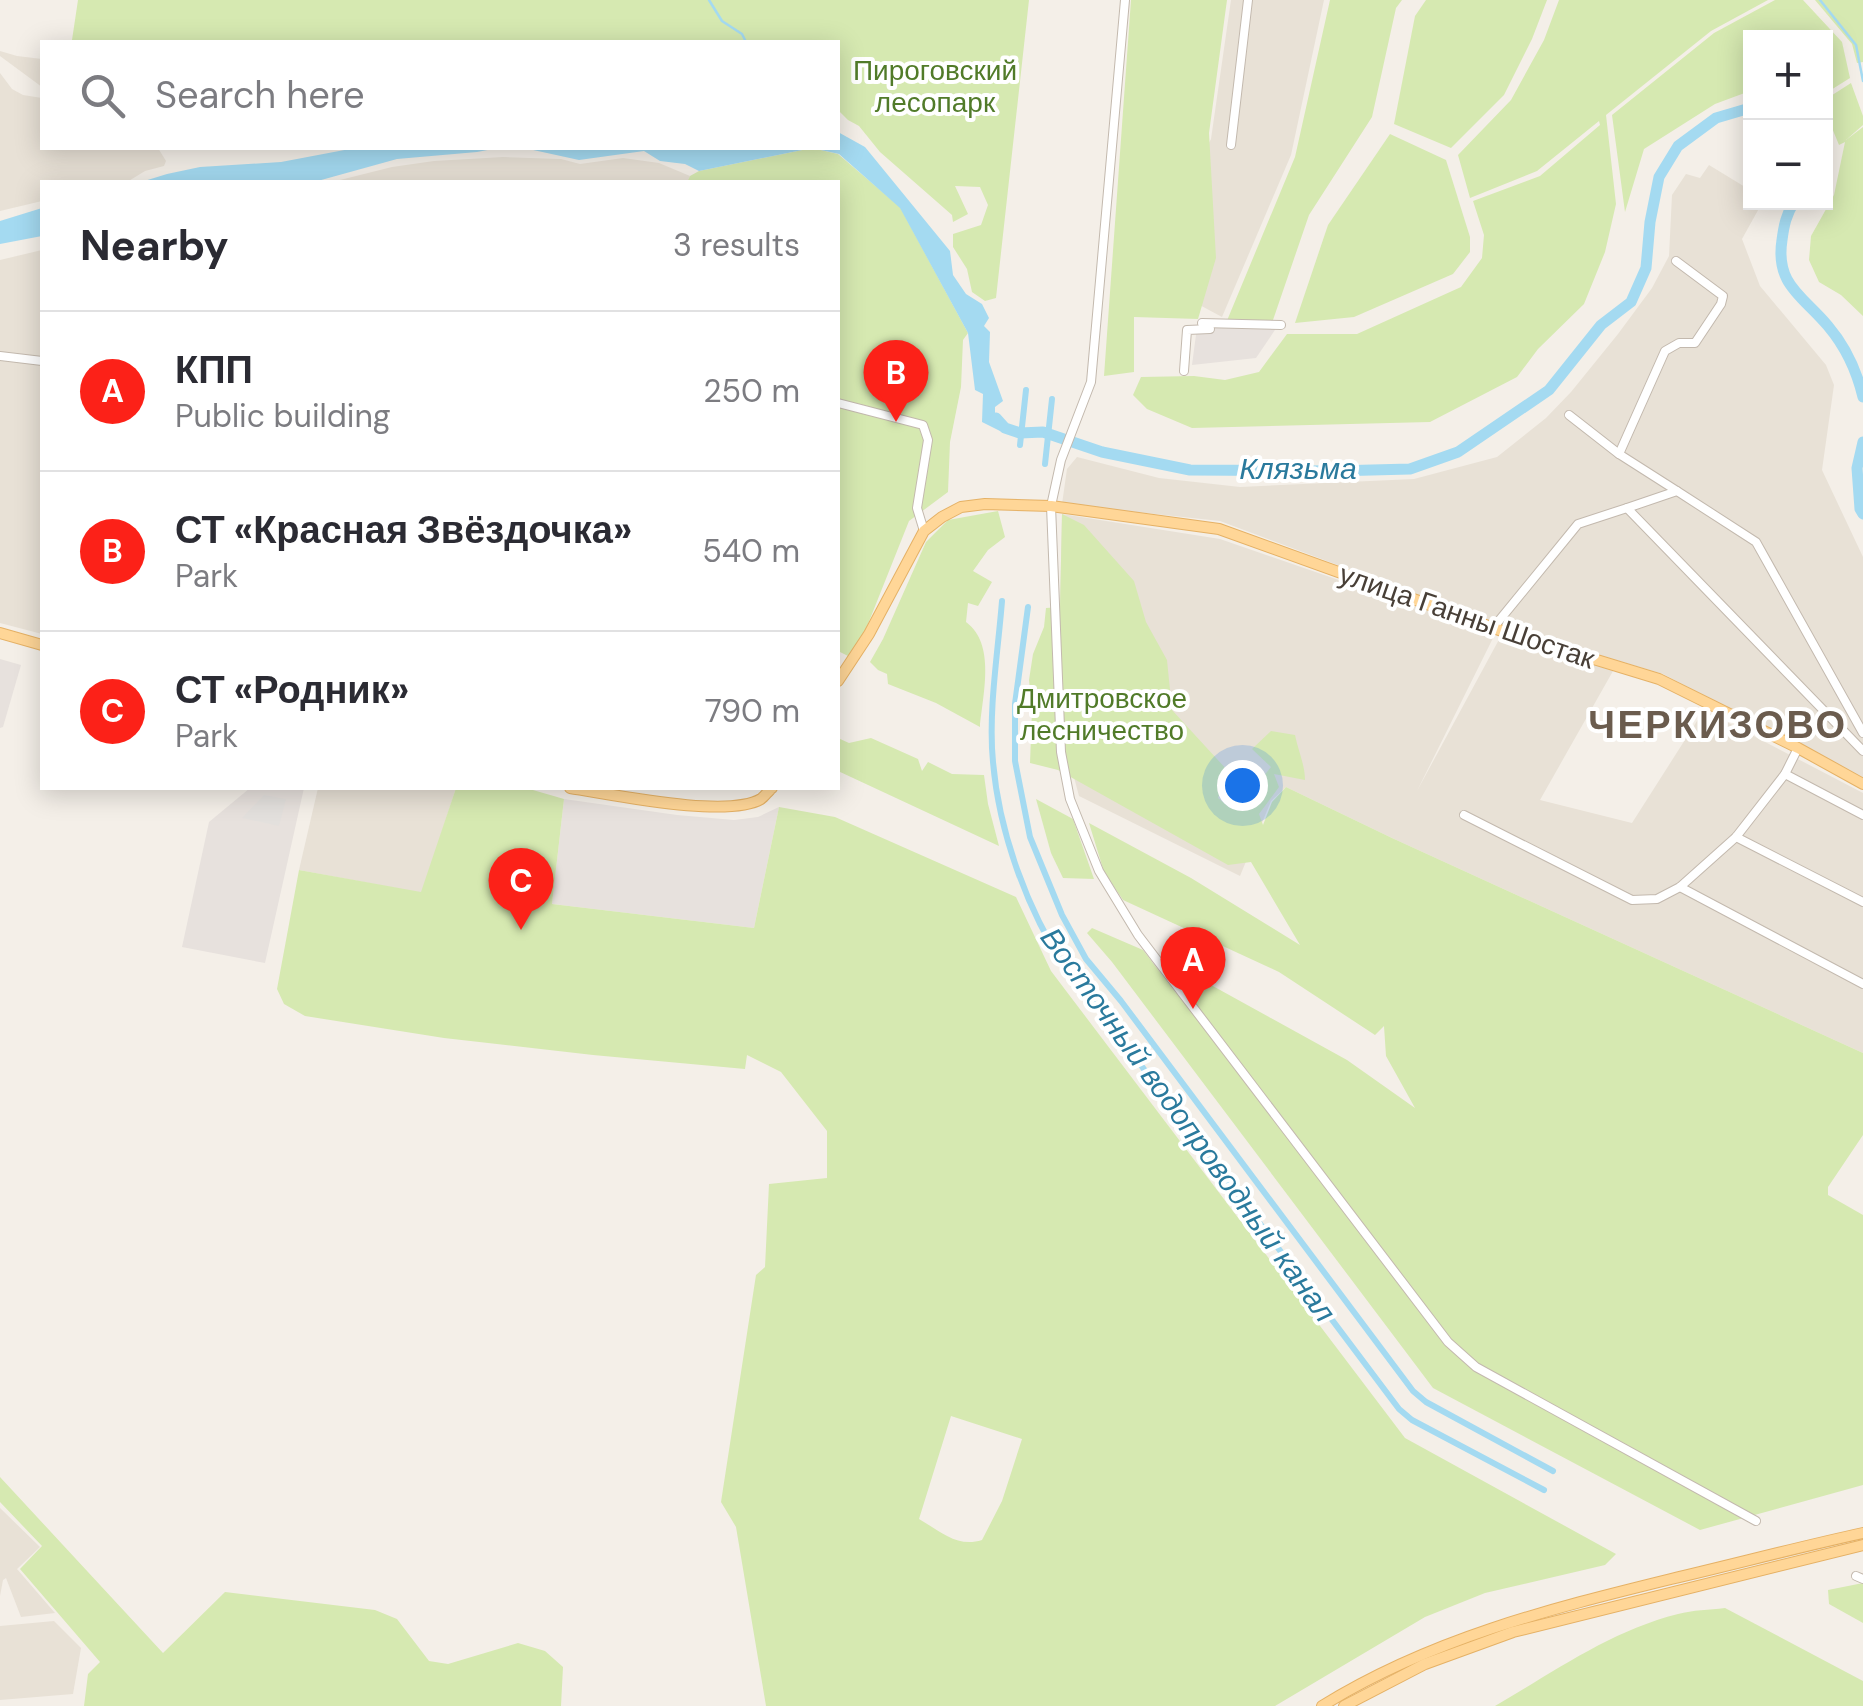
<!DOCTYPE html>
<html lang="en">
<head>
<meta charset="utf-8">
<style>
  :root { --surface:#fff; --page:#f7f7f7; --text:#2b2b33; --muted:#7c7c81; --line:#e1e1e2; --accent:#fc2118 }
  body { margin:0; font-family:"DM Sans",sans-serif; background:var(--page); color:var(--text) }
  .controls { position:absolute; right:30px; top:30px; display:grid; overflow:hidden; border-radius:0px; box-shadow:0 5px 25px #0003 }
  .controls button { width:90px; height:90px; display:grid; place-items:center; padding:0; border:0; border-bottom:2px solid var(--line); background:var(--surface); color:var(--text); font:50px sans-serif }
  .you { position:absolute; left:1242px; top:785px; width:35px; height:35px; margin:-25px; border:8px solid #fff; border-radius:50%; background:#1a73e8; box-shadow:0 0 0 15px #1a73e833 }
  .badge { display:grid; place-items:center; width:65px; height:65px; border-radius:50%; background:var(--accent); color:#fff; font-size:32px; font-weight:700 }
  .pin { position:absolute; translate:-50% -82px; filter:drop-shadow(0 2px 5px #0008) }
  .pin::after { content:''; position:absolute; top:52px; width:35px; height:30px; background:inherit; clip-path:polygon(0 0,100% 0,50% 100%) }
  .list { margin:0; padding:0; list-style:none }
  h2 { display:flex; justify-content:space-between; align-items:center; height:130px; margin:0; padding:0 40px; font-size:42px }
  h2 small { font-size:32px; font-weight:400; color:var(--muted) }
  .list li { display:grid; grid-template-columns:65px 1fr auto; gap:30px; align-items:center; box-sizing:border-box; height:160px; padding:0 40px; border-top:2px solid var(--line) }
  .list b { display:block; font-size:38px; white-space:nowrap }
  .list p { margin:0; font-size:32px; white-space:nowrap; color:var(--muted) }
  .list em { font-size:32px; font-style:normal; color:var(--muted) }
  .icon { flex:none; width:55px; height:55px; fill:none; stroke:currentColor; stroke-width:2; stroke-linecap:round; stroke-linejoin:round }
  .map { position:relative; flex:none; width:1863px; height:1706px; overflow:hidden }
  .search { position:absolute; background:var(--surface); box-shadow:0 5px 25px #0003; left:40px; top:40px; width:800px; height:110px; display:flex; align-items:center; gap:25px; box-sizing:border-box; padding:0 35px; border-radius:0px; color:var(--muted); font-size:38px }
  .panel { position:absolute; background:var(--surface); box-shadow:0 5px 25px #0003; left:40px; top:180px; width:800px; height:610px; border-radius:0px }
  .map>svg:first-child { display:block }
  .residential { fill:#e8e1d6 }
  .industrial { fill:#e7e1dd }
  .green { fill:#d6e9b1; fill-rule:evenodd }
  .parking { fill:#e3e0dd }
  .water { fill:#a4daf1 }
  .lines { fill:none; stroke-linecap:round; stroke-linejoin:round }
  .stream { stroke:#a4daf1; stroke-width:2.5 }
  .canal { stroke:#a4daf1; stroke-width:6 }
  .river { stroke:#a4daf1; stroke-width:11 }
  .minor-casing { stroke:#c3b9ae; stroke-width:10 }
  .major-casing { stroke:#e5b165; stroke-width:12 }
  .minor { stroke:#fff; stroke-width:8 }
  .major { stroke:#ffd697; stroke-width:10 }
  .labels { text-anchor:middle; stroke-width:8; stroke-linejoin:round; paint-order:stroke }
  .park-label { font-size:28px; fill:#517b29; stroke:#fff }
  .street-label { font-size:28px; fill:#483f37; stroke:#fff }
  .water-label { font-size:30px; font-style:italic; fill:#2a7a9d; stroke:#fff }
  .district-label { font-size:38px; font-weight:bold; letter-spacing:2.5px; fill:#6b5c4e; stroke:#fff }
</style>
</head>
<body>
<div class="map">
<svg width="1863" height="1706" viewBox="0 0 1863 1706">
  <rect width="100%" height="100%" fill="#f4efe8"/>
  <g class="residential">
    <polygon points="1231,0 1324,0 1291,155 1222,317 1142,274 1211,139"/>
    <polygon points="0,51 17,56 42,59 42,87 0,56"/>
    <polygon points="0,73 12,89 23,95 42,98 42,148 158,148 166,161 164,166 145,171 127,182 42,182 42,201 0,211"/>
    <polygon points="503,157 561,159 580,164 623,158 659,163 690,176 687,182 314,182 340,180 392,167 434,161"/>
    <polygon points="1709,165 1750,190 1750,202 1762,203 1742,239 1760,286 1826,365 1834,385 1822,470 1863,557 1863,780 1663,674 1502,626 1505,619 1498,615 1490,622 1220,521 1062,504 1067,469 1077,457 1159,478 1240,487 1414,479 1497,457 1546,418 1571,392 1618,334 1652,288 1669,256 1672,195 1686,174 1700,178"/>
    <polygon points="42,250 42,634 0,623 0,260"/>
    <polygon points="1062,514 1220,539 1495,634 1417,791 1502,634 1613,671 1540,800 1632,823 1704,710 1863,793 1863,1053 1392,838 1286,787 1271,801 1240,876 1079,796 1066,747 1060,608"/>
    <polygon points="318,788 456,788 422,893 299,870"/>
    <polygon points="0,1508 40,1547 17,1569 55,1613 21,1617 6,1578 3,1580 0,1596"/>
    <polygon points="54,1621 81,1648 73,1694 0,1700 0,1626"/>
  </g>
  <g class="industrial">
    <polygon points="1197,327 1277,327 1256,358 1192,365"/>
    <polygon points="0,659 21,665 3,727 0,728"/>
    <polygon points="250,788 304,788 265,963 182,947 209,822"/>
    <polygon points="564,799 677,815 734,820 758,817 779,807 754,928 552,904"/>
  </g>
  <g class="green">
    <polygon points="78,0 1029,0 996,298 985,301 972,292 967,269 953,247 953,234 981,225 988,205 980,187 955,186 968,214 953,222 952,215 880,152 859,126 848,120 838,110 838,42 62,42 72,40"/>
    <polygon points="1131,0 1227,0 1209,133 1216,258 1198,319 1134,317 1134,372 1104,376"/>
    <polygon points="1330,0 1402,0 1396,8 1372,117 1309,215 1273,320 1226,323 1295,157"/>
    <polygon points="1426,0 1547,0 1532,39 1504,95 1451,148 1394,124 1415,16"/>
    <polygon points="1559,0 1768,0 1711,31 1606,115 1616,204 1605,252 1584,304 1538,349 1517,377 1430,422 1192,428 1147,409 1133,395 1141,377 1194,376 1225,380 1259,372 1287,334 1357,334 1461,287 1482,258 1484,235 1473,201 1540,176 1600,125 1599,121 1537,171 1470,198 1458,155 1511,100 1544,40"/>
    <polygon points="1775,0 1803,0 1842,42 1850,78 1826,93 1826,38 1750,38 1750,91 1715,104 1644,149 1625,212 1612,115 1714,33"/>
    <polygon points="1815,0 1863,0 1863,62 1857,63 1852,44"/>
    <polygon points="1851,83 1863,116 1863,125 1846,140 1863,127 1863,316 1841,295 1819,282 1809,260 1811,236 1834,195 1845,142 1839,145 1832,128 1826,123 1826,99"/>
    <polygon points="1390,134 1446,160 1470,237 1470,252 1453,274 1354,317 1295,323 1328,225"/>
    <polygon points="812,148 838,154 900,207 968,333 963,340 961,387 950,442 948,492 909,521 866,629 848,656 838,651 838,182 687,182 690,176 699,171"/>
    <path d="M998,511L1005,537L988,550L973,571L992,582L978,606L968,603L966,622C996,644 983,694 980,727L936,703L888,684L887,674L878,670L870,662L883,639L926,542L948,520Z"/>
    <path d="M1062,514L1084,525L1134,581L1146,622L1167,660L1172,710L1228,771L1218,798L1230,808L1255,787L1271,767L1252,749L1271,731L1295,735C1298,750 1305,765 1305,780L1274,774L1279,787L1259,814L1263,825L1272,802L1286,787L1392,838L1863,1053V1135L1828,1187V1195L1863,1215V1485L1700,1530L1433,1388L1112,962L1087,933L1092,928L1143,950L1176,993L1182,969L1347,1060L1415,1108L1386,1056L1384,1026L1375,1035L1279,972L1123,900L1104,872L1089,823L1191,878L1300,945L1251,862L1228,865L1058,770L1030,763L1032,710L1029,680L1033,654L1044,627L1046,608L1060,607Z"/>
    <polygon points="838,738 849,743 871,738 918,759 922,771 928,762 952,774 984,775 988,804 999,846 838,771"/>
    <path d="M456,788H526L564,799L552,904L754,928L779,807L835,817L1016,897L1051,971L1405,1438L1616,1554L1605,1565L1485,1593L1425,1617L1275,1706H766L736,1527L721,1502L756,1275L765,1267L769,1184L827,1178V1131L781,1072L747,1055L745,1069L593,1055L444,1038L305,1016L284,1004L277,989L299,870L421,892ZM951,1416L1022,1439L1002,1501L982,1540C957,1548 940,1531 919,1519Z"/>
    <polygon points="1036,799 1073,819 1094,879 1063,878 1051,853"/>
    <polygon points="0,1477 163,1653 225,1592 375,1610 397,1619 429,1661 448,1664 518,1643 545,1651 563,1667 561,1706 84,1706 88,1674 100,1662 20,1569 42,1546 0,1502"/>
    <polygon points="1863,1583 1863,1623 1829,1604 1828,1590"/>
    <path d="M1725,1608L1863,1681V1706H1495C1554,1672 1610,1631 1678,1614C1693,1610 1709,1610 1725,1608Z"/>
  </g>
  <polygon class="parking" points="264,795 286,799 279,826 242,818"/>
  <g class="water">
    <polygon points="838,132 865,147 950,251 953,275 966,294 982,304 989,318 984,326 990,332 989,362 1003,401 995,407 995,413 1008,425 1002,432 982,422 983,394 975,390 968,333 900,208 839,154 812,148 699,171 685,164 660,161 644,151 579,160 524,148 838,148"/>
    <polygon points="355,148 498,148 477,152 397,159 314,182 141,182 167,174 200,167 281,162"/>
    <polygon points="42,208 42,236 0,244 0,221"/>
  </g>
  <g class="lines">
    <g class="stream">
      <polyline points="709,0 722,21 742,34 746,42"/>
      <polyline points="1820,0 1856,45 1863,81"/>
    </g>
    <g class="canal">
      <polyline points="1020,445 1026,390"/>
      <polyline points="1045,464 1052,399"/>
      <path d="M1002,601C998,652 988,712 993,762C999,832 1027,910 1066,969C1077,986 1092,1001 1104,1016L1399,1409L1412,1420L1544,1490"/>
      <polyline points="1028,607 1015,704 1015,761 1030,837 1062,915 1086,959 1121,1001 1413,1391 1426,1402 1553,1471"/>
    </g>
    <g class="river">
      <path d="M1794,202C1786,215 1784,225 1782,240C1775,285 1803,296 1828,326C1845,346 1857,372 1863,397"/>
      <polyline points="996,418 1005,428 1020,433 1043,432 1102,452 1190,470 1334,471 1410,469 1458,452 1549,390 1601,325 1631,302 1646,268 1650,222 1659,177 1678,146 1716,118 1750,108"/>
      <polyline points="1863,442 1857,468 1860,509 1863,514"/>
    </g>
    <g class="minor-casing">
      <g id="minor">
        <polyline points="1125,0 1091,382 1061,460 1051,506 1061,752 1070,799 1099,871 1138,935 1448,1342 1476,1367 1756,1521"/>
        <polyline points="1231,145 1248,0"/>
        <polyline points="1676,261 1723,296 1721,304 1695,343 1679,343 1665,351 1619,454 1677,491"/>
        <polyline points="1202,323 1281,325"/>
        <polyline points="0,356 42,361"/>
        <polyline points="1184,371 1187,330 1210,329"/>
        <polyline points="838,403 923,425 928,440 917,508 924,531"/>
        <polyline points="1569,415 1619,454"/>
        <polyline points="1493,628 1578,524 1627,508"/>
        <polyline points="1863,733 1756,542 1677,491 1627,508 1863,751"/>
        <polyline points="1785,774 1863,815"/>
        <polyline points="1464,815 1632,900 1657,899 1680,887 1736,837 1785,774 1798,748"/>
        <polyline points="1736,837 1863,902"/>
        <polyline points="1680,887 1863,984"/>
        <polyline points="1856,1576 1863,1579"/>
      </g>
    </g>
    <g class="major-casing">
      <g id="major">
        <polyline points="0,633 42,645"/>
        <polyline points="838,681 869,634 924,531 942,517 961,507 985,504 1051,506 1219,529 1502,631 1659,679 1798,748 1863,784"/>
        <path d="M570,788C611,794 727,819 761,799C762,799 771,788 772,788"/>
        <path d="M1322,1706C1430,1639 1549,1609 1671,1579C1735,1564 1799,1547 1863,1533"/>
        <polyline points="1344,1706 1425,1664 1513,1632 1863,1545"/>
      </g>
    </g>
    <use href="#minor" class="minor"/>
    <use href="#major" class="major"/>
  </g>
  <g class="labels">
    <g class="park-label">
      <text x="935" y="80">Пироговский<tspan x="935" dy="32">лесопарк</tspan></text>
      <text x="1102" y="708">Дмитровское<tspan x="1102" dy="32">лесничество</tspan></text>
    </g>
    <g class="street-label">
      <text transform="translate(1467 616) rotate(19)" y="10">улица Ганны Шостак</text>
    </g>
    <g class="water-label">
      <text x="1298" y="479">Клязьма</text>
      <text transform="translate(1188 1125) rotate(54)" y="10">Восточный водопроводный канал</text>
    </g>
    <g class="district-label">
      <text x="1718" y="738">ЧЕРКИЗОВО</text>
    </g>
  </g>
</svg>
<div class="controls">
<button>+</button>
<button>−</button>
</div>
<div class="you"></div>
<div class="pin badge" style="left:1193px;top:1009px">A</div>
<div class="pin badge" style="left:896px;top:422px">B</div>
<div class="pin badge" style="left:521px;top:930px">C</div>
<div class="search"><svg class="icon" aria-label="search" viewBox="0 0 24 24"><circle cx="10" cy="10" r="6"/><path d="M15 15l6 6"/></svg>Search here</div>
<section class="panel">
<h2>Nearby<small>3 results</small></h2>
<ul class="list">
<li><span class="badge">A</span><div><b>КПП</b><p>Public building</p></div><em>250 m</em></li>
<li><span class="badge">B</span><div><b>СТ «Красная Звёздочка»</b><p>Park</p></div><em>540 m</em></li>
<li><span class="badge">C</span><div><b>СТ «Родник»</b><p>Park</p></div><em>790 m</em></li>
</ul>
</section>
</div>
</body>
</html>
